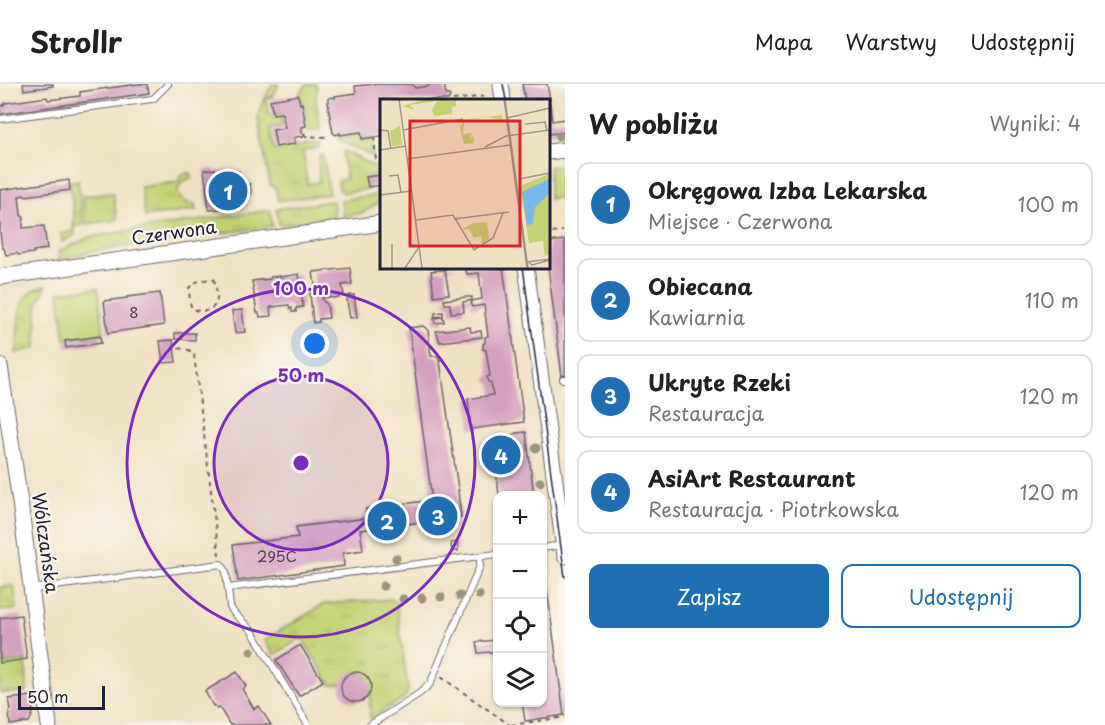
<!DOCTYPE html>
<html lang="pl">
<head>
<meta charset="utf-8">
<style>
  :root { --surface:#fff; --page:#f6f6f6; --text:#202124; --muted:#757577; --line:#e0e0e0; --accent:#1f6fb2 }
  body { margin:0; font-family:"Playpen Sans",sans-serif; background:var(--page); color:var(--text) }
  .controls { position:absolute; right:18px; bottom:18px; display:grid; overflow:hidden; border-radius:12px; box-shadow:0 2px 4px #0004 }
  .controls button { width:54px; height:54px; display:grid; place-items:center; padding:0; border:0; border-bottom:2px solid var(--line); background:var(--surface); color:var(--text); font:30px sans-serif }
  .scale { position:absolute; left:18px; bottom:15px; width:87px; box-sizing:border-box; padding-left:6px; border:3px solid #22223b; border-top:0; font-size:16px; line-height:21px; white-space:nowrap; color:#22223b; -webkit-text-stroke:4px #fbf7ec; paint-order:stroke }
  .you { position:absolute; left:315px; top:260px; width:21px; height:21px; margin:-15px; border:4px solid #fff; border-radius:50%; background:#1a73e8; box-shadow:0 0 0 9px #1a73e833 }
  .badge { display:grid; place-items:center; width:39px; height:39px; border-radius:50%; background:var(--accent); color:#fff; font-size:20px; font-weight:700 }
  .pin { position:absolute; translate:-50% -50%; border:3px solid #fff; box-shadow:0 2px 6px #0006 }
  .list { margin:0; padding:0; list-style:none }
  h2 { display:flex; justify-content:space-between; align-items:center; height:78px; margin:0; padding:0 24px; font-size:26px }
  h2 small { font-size:20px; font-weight:400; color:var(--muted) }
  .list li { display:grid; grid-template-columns:39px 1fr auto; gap:18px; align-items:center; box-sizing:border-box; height:84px; margin:0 12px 12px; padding:0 12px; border:2px solid var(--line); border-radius:12px }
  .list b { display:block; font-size:22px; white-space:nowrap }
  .list p { margin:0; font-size:20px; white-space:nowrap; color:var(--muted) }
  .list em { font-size:20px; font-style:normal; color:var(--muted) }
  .actions { display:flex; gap:12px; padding:18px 24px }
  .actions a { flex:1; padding:14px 0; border:2px solid var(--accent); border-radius:12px; text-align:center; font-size:21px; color:var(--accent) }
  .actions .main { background:var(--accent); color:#fff }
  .icon { flex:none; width:33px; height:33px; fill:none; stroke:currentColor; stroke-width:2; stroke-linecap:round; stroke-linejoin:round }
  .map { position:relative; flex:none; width:565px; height:641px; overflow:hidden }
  header { display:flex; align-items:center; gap:36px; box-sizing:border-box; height:84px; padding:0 30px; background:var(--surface); border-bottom:2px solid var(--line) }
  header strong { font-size:28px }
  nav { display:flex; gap:33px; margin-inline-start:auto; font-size:21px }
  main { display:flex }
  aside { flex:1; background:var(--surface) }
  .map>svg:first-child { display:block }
  .grass { fill:url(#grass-tufts); stroke:#727a56; stroke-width:1.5 }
  .park { fill:url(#park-crowns); stroke:#727a56; stroke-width:1.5 }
  .garden { fill:#c3d172; stroke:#727a56; stroke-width:1.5 }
  .building { fill:#d4a0c0 }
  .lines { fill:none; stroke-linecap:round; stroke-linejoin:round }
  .service-casing { stroke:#6a656a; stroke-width:8 }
  .tertiary-casing { stroke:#6a656a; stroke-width:17 }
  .path { stroke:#6a656a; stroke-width:2; stroke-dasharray:4.5 4.5; stroke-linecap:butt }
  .service { stroke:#fff; stroke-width:6 }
  .tertiary { stroke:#fff; stroke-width:15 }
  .tram { stroke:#22223b; stroke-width:1.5 }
  .tree { fill:#999581 }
  .ring { fill:none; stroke:#7b2cbf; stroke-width:3 }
  .labels { text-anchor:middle; stroke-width:4.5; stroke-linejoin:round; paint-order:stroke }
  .number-label { font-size:15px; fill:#4e425c }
  .street-label { font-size:18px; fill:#22223b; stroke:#fbf7ec }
  .inset-road { fill:none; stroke:#9e958c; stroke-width:1.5 }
  .view { fill:#d62828; fill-opacity:0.15; stroke:#d62828; stroke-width:3 }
  .inset-edge { fill:none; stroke:#22223b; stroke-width:3 }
  .centre { fill:#7b2cbf; stroke:#fbf7ec; stroke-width:3 }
  .ring-label { font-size:18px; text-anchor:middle; font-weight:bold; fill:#7b2cbf; stroke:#fbf7ec; stroke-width:4.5; stroke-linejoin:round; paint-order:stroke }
</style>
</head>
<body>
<header>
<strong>Strollr</strong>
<nav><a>Mapa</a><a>Warstwy</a><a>Udostępnij</a></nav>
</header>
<main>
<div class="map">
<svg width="565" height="641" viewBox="0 0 565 641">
  <defs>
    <pattern id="grass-tufts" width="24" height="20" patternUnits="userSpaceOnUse" patternTransform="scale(1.5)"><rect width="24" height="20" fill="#c3d172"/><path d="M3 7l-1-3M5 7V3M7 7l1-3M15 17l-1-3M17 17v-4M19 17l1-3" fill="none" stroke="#a7b364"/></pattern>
    <pattern id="park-crowns" width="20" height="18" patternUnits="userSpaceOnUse" patternTransform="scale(1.5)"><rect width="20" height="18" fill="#c3d172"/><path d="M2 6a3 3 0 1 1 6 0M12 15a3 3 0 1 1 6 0" fill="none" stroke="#a7b364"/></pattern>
  </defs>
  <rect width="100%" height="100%" fill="#fbf7ec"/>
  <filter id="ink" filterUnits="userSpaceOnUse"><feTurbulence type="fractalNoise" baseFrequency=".0167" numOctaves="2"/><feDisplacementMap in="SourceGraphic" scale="12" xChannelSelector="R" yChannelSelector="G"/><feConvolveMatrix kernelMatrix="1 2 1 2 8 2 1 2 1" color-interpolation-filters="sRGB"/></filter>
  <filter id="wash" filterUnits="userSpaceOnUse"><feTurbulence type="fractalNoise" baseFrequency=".008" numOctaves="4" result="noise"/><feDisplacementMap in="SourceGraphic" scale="24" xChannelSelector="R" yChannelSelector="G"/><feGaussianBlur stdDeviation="1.35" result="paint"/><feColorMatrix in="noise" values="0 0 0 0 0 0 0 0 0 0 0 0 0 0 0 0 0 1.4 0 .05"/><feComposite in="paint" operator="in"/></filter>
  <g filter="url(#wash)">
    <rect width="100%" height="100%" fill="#f0e1c2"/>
    <g class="grass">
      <polygon points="272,0 279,0 272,13 266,14 269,31 281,30 283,42 270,44 274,66 317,59 321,61 319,64 303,67 307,100 319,98 319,73 323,71 329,110 278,117 276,104 270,101 258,35 259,27"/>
      <polygon points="307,0 316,0 317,4 316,16 320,45 308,47 303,17 301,17 300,9"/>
      <polygon points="360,50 361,57 372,55 373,73 339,56 338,53"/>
      <polygon points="344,67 373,82 382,83 382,91 366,93 368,105 342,109 342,106 339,106 338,97 346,95 343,72"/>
      <path d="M191,89L192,94C171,99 175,120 195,120L196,126L145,133L141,103L178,98L182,90Z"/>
      <polygon points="78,96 83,141 74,143 75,151 62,158 61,150 73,147 74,135 70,97"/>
      <polygon points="113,109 117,136 86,140 83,112"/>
      <polygon points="382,110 382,116 363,129 343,132 341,116"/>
      <polygon points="333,117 335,134 280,141 279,139 276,125"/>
      <polygon points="270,126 272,142 95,167 59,176 58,168 89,153"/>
      <path d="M46,202L37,221L36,264L16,269C22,242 9,210 46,202Z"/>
      <polygon points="14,502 17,525 0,527 0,503"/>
      <path d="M392,515L396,517L408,606L407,610L403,615L370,635V599C363,584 349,585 342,600L331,601L302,554L274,571L265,557L266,555L324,520Z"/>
      <polygon points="26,577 27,608 0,609 0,580"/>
    </g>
    <polygon class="park" points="565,81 565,112 549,115 549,83"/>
    <polygon class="garden" points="98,204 104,250 65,255 59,208"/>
    <g id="blocks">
      <g class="building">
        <polygon points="23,0 53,0 53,2 24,6"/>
        <polygon points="138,0 147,0 149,9 0,30 0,21 3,22 5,19 47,13 48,16 80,12 80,8"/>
        <polygon points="377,0 412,0 415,4 429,2 429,0 444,0 446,11 449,11 450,13 448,16 382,16 382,52 362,55 361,48 340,51 340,49 336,51 333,49 328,22 329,22 328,19 328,15 331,13 335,14 335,12 356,9 355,2"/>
        <polygon points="522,0 547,0 550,16 525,16"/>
        <polygon points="298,11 300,20 302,19 306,42 302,43 302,49 305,50 302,54 300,52 294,54 295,60 276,63 273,46 285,44 282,29 273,30 270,16"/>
        <polygon points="548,19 550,19 552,37 565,35 565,48 548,50"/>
        <polygon points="215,85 216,88 228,86 228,88 239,87 240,94 242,93 243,99 245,99 245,101 250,100 251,110 243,111 244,121 233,122 233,124 209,126 204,86"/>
        <polygon points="382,91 382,101 368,103 366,93"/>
        <polygon points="69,96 70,106 25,112 25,111 19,112 21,131 24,134 23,139 23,144 44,142 47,165 33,167 34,169 18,171 17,169 6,171 4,164 2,164 0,148 0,106"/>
        <polygon points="565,156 565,291 562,292 548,183 548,158"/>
        <polygon points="444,183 454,183 454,184 445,186 449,210 434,212 431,187 445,186"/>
        <polygon points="465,183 503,183 524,338 471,345 468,315 493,311 491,299 488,298 487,293 490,292 486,266 483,265 483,260 485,259 485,253 488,252 484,221 472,223 471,217 482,215 479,189 467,190"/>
        <polygon points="350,184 352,200 342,201 344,211 339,212 339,213 332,214 331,213 322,214 323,217 327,220 329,234 319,235 319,238 313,239 310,209 316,208 313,188"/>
        <polygon points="299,190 303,223 296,224 296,228 292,228 292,224 290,225 289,221 271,223 270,224 271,232 260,233 259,229 257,229 252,197 270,195 271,193 280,192 281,193"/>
        <polygon points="160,209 164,241 108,249 104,217 127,214 127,213"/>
        <polygon points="349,211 354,211 357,233 350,234 347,216"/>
        <polygon points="466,213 472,213 472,216 463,218 464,228 451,229 450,220 445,220 444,216"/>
        <polygon points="242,226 245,248 235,249 232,227"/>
        <polygon points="443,228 443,232 435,233 435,229"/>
        <polygon points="443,233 444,238 435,239 434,234"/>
        <polygon points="423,242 428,246 431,272 438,272 439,277 443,276 440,278 441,284 458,405 459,406 458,407 461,433 360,446 363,466 343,469 344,482 238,497 233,461 298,453 296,443 367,434 366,425 432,416 409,244"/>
        <polygon points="470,243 471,248 481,247 482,253 440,258 436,247"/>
        <polygon points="175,249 195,249 195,256 175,255"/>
        <polygon points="100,252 101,259 66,264 65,257"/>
        <polygon points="173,256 176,278 163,279 160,257"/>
        <polygon points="526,348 534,412 499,412 494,364 516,349"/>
        <polygon points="457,458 458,467 452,467 451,459"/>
        <polygon points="542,505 547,505 564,631 525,637 522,618 542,618"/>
        <polygon points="21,531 27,575 0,579 0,534"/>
        <polygon points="497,556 497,571 492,568 478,569 476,558"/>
        <polygon points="300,561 323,597 299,612 276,576"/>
        <polygon points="237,588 246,602 242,605 254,625 259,622 271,641 230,641 219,623 217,625 215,621 213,622 205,607"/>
        <circle cx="356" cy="603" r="15"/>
        <polygon points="31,612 33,629 29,638 10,641 9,627 11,626 9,615"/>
      </g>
    </g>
  </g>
  <g filter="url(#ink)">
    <use href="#blocks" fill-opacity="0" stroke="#6a656a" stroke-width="1.5"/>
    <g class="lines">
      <g class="service-casing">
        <g id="service">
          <polyline points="0,35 152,15 154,14 168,0"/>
          <polyline points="563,295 565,295"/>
          <polyline points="542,464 563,461"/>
          <polyline points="228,504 497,470"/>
          <polyline points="32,505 221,480 224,484 226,488 230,523 234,529 252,547 308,641"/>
          <polyline points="370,641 420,609 430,600 480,482 480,473"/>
        </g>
      </g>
      <g class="tertiary-casing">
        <g id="tertiary">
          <polyline points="501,0 503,16"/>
          <polyline points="548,68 565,66"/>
          <polyline points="526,183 565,472"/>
          <polyline points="0,193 382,139"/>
          <polyline points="0,282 20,418 49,641"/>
        </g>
      </g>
      <g class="path">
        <polyline points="453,16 485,12"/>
        <polyline points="303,52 326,53"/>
        <polyline points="374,53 376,77"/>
        <polyline points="552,149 563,147"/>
        <path d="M214,195C215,201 218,209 217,216C214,228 202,229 192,225L190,219L189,204C195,196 204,196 214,195Z"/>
        <polyline points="178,264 189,266 194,271 219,471"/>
        <polyline points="441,593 510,641"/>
        <polyline points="511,641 565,633"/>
      </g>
      <use href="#service" class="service"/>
      <use href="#tertiary" class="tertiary"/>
      <g class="tram">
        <polyline points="503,0 506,16"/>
        <polyline points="523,183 565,493"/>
      </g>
    </g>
    <g class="tree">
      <circle cx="559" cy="52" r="4.5"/>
      <circle cx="536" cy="364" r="4.5"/>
      <circle cx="540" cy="398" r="4.5"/>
      <circle cx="396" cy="474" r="4.5"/>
      <circle cx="383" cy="502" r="4.5"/>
      <circle cx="479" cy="511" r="4.5"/>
      <circle cx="460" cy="512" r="4.5"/>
      <circle cx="441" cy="513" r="4.5"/>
      <circle cx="422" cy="514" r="4.5"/>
      <circle cx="403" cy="515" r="4.5"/>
      <circle cx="251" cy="567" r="4.5"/>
    </g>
  </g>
  <circle cx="301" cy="379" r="87" fill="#7b2cbf" fill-opacity=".12"/>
  <g class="ring">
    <circle cx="301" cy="379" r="87"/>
    <circle cx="301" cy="379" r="174"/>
  </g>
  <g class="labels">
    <g class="number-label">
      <text x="134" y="234">8</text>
      <text x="277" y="478">295C</text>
    </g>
    <g class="street-label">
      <text transform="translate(174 149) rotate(-8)" y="6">Czerwona</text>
      <text transform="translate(45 459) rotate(82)" y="6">Wólczańska</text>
    </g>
  </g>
  <g transform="translate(380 15)">
    <rect width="170" height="170" fill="#f0e1c2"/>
    <path d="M46,0H76V7L72,8V15L54,17L52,11L57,2L30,6L34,11L23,7ZM122,16L123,22L109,18L84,22L83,35L92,34L89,42L93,36L94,44L84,45L80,29L84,21ZM20,27L22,46L12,47L10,32ZM107,123L109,139L102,146L101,137L94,139L89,130L81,131L93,124Z" fill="#c3d172"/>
    <path d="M169,75L170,155L165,157L163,142L149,144L140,87Z" fill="#c3d172"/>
    <path d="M169,80V95L155,108L153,125L147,126L142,93Z" fill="#74bbec"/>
    <path class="inset-road" d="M19,0L42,169M124,0L147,169M125,0L148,169M127,19L170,9M145,25L165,23L167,32M0,31L8,32L11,50M23,31L83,20M105,48L126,37L170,31M0,51L26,47M27,60L130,46M9,77L18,76L21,93M139,80L170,74M0,96L32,92M74,120L129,113M36,121L73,116L94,151L113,139L123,114M12,145V169M145,160L152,166L170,161M147,163L170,160M25,169L39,148"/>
    <path class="view" d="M30,22H140V147H30Z"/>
    <rect width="170" height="170" class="inset-edge"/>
  </g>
  <circle cx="301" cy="379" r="9" class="centre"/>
  <g class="ring-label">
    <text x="301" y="211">100 m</text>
    <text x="301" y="298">50 m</text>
  </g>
</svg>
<div class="controls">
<button>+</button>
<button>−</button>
<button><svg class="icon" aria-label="locate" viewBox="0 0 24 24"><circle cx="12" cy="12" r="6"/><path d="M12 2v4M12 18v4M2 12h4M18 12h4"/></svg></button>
<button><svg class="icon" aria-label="layers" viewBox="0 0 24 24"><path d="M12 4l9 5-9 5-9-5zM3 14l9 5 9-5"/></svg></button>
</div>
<div class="scale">50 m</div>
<div class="you"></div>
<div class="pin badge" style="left:228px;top:107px">1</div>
<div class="pin badge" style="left:387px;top:437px">2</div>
<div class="pin badge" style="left:438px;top:432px">3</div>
<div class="pin badge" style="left:501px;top:371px">4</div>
</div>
<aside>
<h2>W pobliżu<small>Wyniki: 4</small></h2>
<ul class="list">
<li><span class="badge">1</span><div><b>Okręgowa Izba Lekarska</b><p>Miejsce · Czerwona</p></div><em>100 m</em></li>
<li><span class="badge">2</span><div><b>Obiecana</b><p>Kawiarnia</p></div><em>110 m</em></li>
<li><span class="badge">3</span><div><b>Ukryte Rzeki</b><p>Restauracja</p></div><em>120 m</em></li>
<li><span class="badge">4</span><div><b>AsiArt Restaurant</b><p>Restauracja · Piotrkowska</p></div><em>120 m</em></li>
</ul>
<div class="actions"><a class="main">Zapisz</a><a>Udostępnij</a></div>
</aside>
</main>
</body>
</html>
